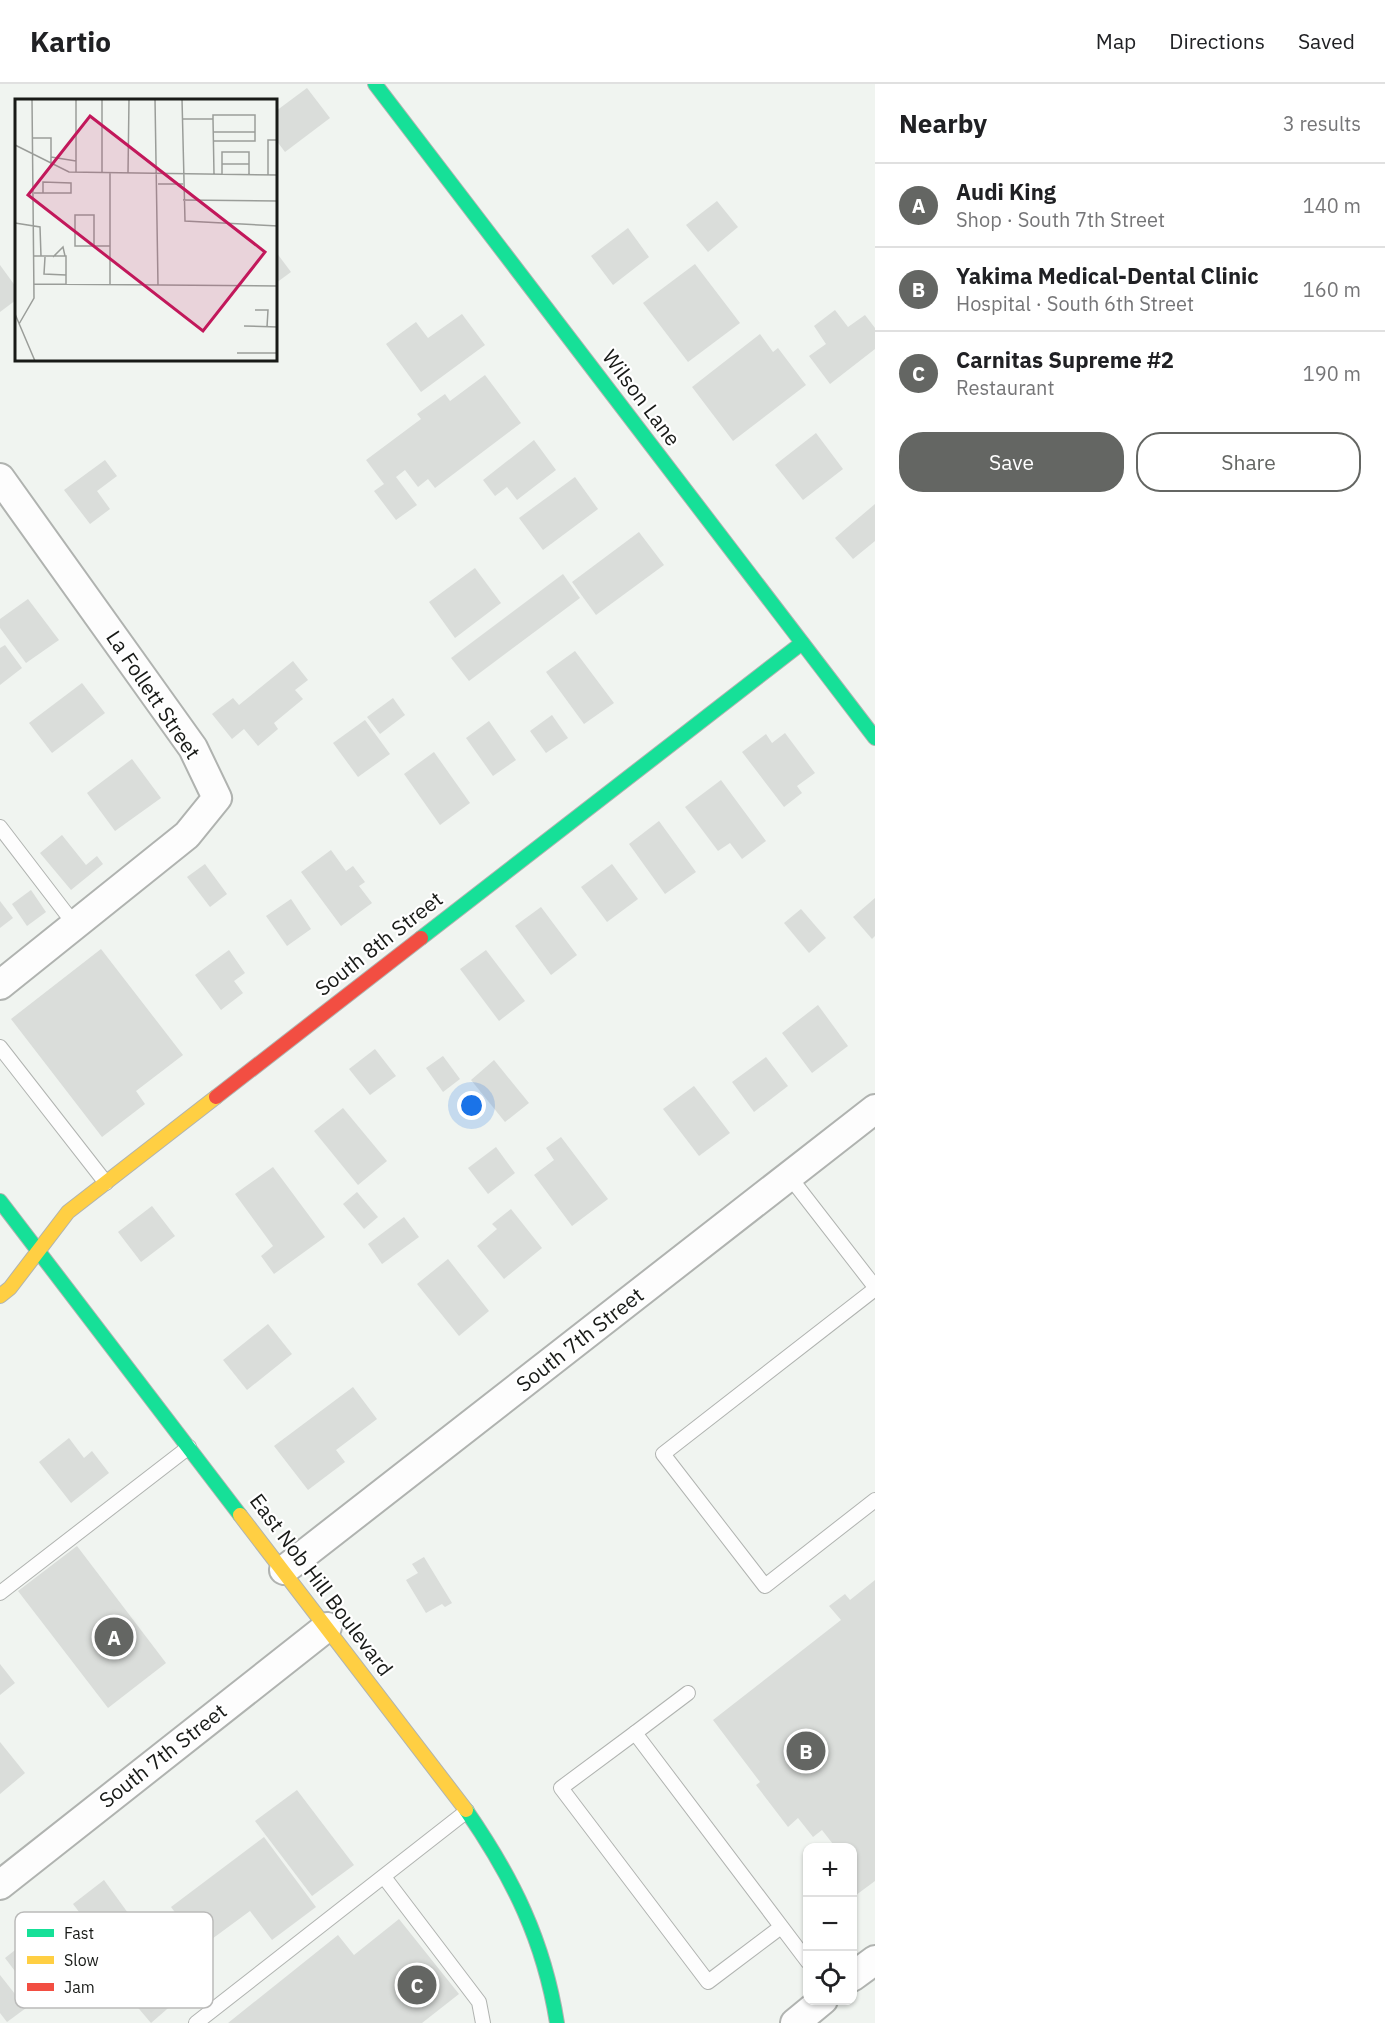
<!DOCTYPE html>
<html lang="en">
<head>
<meta charset="utf-8">
<style>
  :root { --surface:#fff; --page:#f6f6f6; --text:#202124; --muted:#757577; --line:#e0e0e0; --accent:#646663 }
  body { margin:0; font-family:"IBM Plex Sans",sans-serif; background:var(--page); color:var(--text) }
  .controls { position:absolute; right:18px; bottom:18px; display:grid; overflow:hidden; border-radius:12px; box-shadow:0 2px 4px #0004 }
  .controls button { width:54px; height:54px; display:grid; place-items:center; padding:0; border:0; border-bottom:2px solid var(--line); background:var(--surface); color:var(--text); font:30px sans-serif }
  .you { position:absolute; left:472px; top:1022px; width:21px; height:21px; margin:-15px; border:4px solid #fff; border-radius:50%; background:#1a73e8; box-shadow:0 0 0 9px #1a73e833 }
  .badge { display:grid; place-items:center; width:39px; height:39px; border-radius:50%; background:var(--accent); color:#fff; font-size:20px; font-weight:700 }
  .pin { position:absolute; translate:-50% -50%; border:3px solid #fff; box-shadow:0 2px 6px #0006 }
  .list { margin:0; padding:0; list-style:none }
  h2 { display:flex; justify-content:space-between; align-items:center; height:78px; margin:0; padding:0 24px; font-size:26px }
  h2 small { font-size:20px; font-weight:400; color:var(--muted) }
  .list li { display:grid; grid-template-columns:39px 1fr auto; gap:18px; align-items:center; box-sizing:border-box; height:84px; padding:0 24px; border-top:2px solid var(--line) }
  .list b { display:block; font-size:22px; white-space:nowrap }
  .list p { margin:0; font-size:20px; white-space:nowrap; color:var(--muted) }
  .list em { font-size:20px; font-style:normal; color:var(--muted) }
  .actions { display:flex; gap:12px; padding:18px 24px }
  .actions a { flex:1; padding:14px 0; border:2px solid var(--accent); border-radius:24px; text-align:center; font-size:21px; color:var(--accent) }
  .actions .main { background:var(--accent); color:#fff }
  .icon { flex:none; width:33px; height:33px; fill:none; stroke:currentColor; stroke-width:2; stroke-linecap:round; stroke-linejoin:round }
  .map { position:relative; flex:none; width:875px; height:1939px; overflow:hidden }
  header { display:flex; align-items:center; gap:36px; box-sizing:border-box; height:84px; padding:0 30px; background:var(--surface); border-bottom:2px solid var(--line) }
  header strong { font-size:28px }
  nav { display:flex; gap:33px; margin-inline-start:auto; font-size:21px }
  main { display:flex }
  aside { flex:1; background:var(--surface) }
  .map>svg:first-child { display:block }
  .building { fill:#daddda }
  .lines { fill:none; stroke-linecap:round; stroke-linejoin:round }
  .lane-casing { stroke:#b0b3b0; stroke-width:16 }
  .street-casing { stroke:#b0b3b0; stroke-width:32 }
  .fast-casing { stroke:#b0b3b0; stroke-width:16 }
  .slow-casing { stroke:#b0b3b0; stroke-width:16 }
  .jam-casing { stroke:#b0b3b0; stroke-width:16 }
  .lane { stroke:#fdfdfd; stroke-width:14 }
  .street { stroke:#fdfdfd; stroke-width:28 }
  .fast { stroke:#16e098; stroke-width:14 }
  .slow { stroke:#ffcf43; stroke-width:14 }
  .jam { stroke:#f24e42; stroke-width:14 }
  .labels { text-anchor:middle; stroke-width:4.5; stroke-linejoin:round; paint-order:stroke }
  .street-label { font-size:21px; fill:#181a17; stroke:#fff }
  .inset-road { fill:none; stroke:#9a9d99; stroke-width:1.5 }
  .view { fill:#c2185b; fill-opacity:0.15; stroke:#c2185b; stroke-width:3 }
  .inset-edge { fill:none; stroke:#181a17; stroke-width:3 }
  .key { fill:#fff; stroke:#babab9; stroke-width:1.5 }
  .key-label { font-size:16px; fill:#181a17 }
</style>
</head>
<body>
<header>
<strong>Kartio</strong>
<nav><a>Map</a><a>Directions</a><a>Saved</a></nav>
</header>
<main>
<div class="map">
<svg width="875" height="1939" viewBox="0 0 875 1939">
  <rect width="100%" height="100%" fill="#f0f4f0"/>
  <g class="building">
    <polygon points="307,4 330,34 285,68 276,56 276,27"/>
    <polygon points="717,117 738,143 708,168 686,141"/>
    <polygon points="628,144 649,173 613,201 591,172"/>
    <polygon points="276,168 291,188 276,199"/>
    <polygon points="695,180 740,239 688,278 643,219"/>
    <polygon points="0,181 16,203 16,216 0,228"/>
    <polygon points="835,226 848,243 865,231 875,244 875,265 830,300 809,272 826,260 814,242"/>
    <polygon points="462,230 485,261 421,308 386,260 416,238 428,254"/>
    <polygon points="760,250 773,268 778,264 806,301 733,357 692,303"/>
    <polygon points="485,291 521,339 435,404 428,395 418,403 405,386 396,393 417,421 396,436 374,407 384,400 366,376 421,335 417,330 445,310 450,317"/>
    <polygon points="816,349 843,385 803,416 775,381"/>
    <polygon points="534,356 556,386 517,416 507,403 495,412 483,396"/>
    <polygon points="105,376 117,392 97,407 110,425 90,440 64,406"/>
    <polygon points="575,393 598,425 543,466 519,434"/>
    <polygon points="875,420 875,457 853,475 835,454"/>
    <polygon points="639,448 664,481 596,531 572,498"/>
    <polygon points="475,484 501,519 455,554 429,518"/>
    <polygon points="563,490 580,514 469,597 451,574"/>
    <polygon points="28,515 59,556 26,579 0,544 0,535"/>
    <polygon points="5,561 22,584 0,601 0,564"/>
    <polygon points="575,567 614,619 584,640 546,588"/>
    <polygon points="293,577 308,596 295,606 303,615 274,639 278,645 258,662 244,645 232,655 212,630 233,614 239,621"/>
    <polygon points="82,599 105,629 52,669 29,639"/>
    <polygon points="393,614 405,631 380,650 367,633"/>
    <polygon points="552,631 568,654 546,669 530,647"/>
    <polygon points="365,636 390,670 358,693 333,659"/>
    <polygon points="489,637 516,676 493,692 466,654"/>
    <polygon points="785,649 815,689 797,702 802,709 784,723 742,668 766,650 772,659"/>
    <polygon points="434,668 470,719 440,741 404,690"/>
    <polygon points="132,675 161,714 115,747 87,709"/>
    <polygon points="721,696 766,757 742,775 730,759 718,767 685,723"/>
    <polygon points="659,737 696,788 665,810 629,760"/>
    <polygon points="62,751 86,781 97,772 103,780 71,806 40,769"/>
    <polygon points="331,766 346,787 353,782 365,798 359,802 372,819 341,842 301,788"/>
    <polygon points="205,780 227,810 210,823 187,793"/>
    <polygon points="612,780 638,815 607,838 581,803"/>
    <polygon points="31,806 46,828 27,842 12,820"/>
    <polygon points="875,814 875,852 872,855 853,833"/>
    <polygon points="291,815 311,845 287,862 266,832"/>
    <polygon points="0,817 13,834 0,844"/>
    <polygon points="541,823 577,871 551,891 515,842"/>
    <polygon points="801,825 826,854 809,869 784,839"/>
    <polygon points="101,865 183,971 136,1007 145,1020 102,1053 11,935"/>
    <polygon points="229,866 245,889 234,897 243,909 221,926 195,891"/>
    <polygon points="486,866 525,917 499,937 460,885"/>
    <polygon points="818,921 848,962 812,989 782,949"/>
    <polygon points="375,965 396,992 370,1011 349,985"/>
    <polygon points="443,972 460,995 443,1008 426,984"/>
    <polygon points="766,973 788,1002 754,1028 732,998"/>
    <polygon points="494,976 529,1019 505,1038 471,996"/>
    <polygon points="694,1002 730,1049 699,1072 663,1025"/>
    <polygon points="343,1024 387,1077 358,1101 314,1047"/>
    <polygon points="561,1053 608,1115 572,1142 534,1091 554,1076 546,1064"/>
    <polygon points="496,1063 515,1089 488,1110 468,1084"/>
    <polygon points="273,1083 325,1153 274,1190 261,1172 273,1162 235,1110"/>
    <polygon points="357,1108 378,1133 364,1145 343,1120"/>
    <polygon points="152,1122 175,1152 141,1178 118,1148"/>
    <polygon points="511,1125 542,1164 504,1195 477,1162 497,1145 492,1140"/>
    <polygon points="404,1133 419,1153 382,1180 368,1160"/>
    <polygon points="448,1175 489,1227 459,1252 417,1200"/>
    <polygon points="268,1240 292,1270 247,1306 223,1276"/>
    <polygon points="353,1303 377,1335 336,1366 345,1378 308,1406 274,1362"/>
    <polygon points="69,1354 84,1374 92,1367 109,1389 71,1419 39,1378"/>
    <polygon points="77,1462 166,1579 108,1624 18,1507"/>
    <polygon points="424,1473 452,1519 445,1523 442,1520 426,1529 406,1496 418,1489 412,1480"/>
    <polygon points="875,1496 875,1797 852,1814 852,1764 836,1764 822,1746 813,1753 798,1734 788,1743 756,1701 760,1698 713,1636 841,1536 829,1522 845,1510 850,1516"/>
    <polygon points="0,1580 15,1599 0,1611"/>
    <polygon points="0,1658 25,1689 0,1710"/>
    <polygon points="297,1706 354,1781 312,1812 255,1737"/>
    <polygon points="264,1753 316,1823 272,1856 250,1827 201,1863 171,1823"/>
    <polygon points="104,1796 136,1840 105,1862 73,1820"/>
    <polygon points="55,1830 87,1871 34,1912 5,1874 24,1859 22,1856"/>
    <polygon points="399,1835 459,1910 422,1939 228,1939 338,1851 354,1871"/>
    <polygon points="0,1891 26,1924 7,1938 0,1929"/>
    <polygon points="158,1899 174,1919 151,1939 134,1919"/>
  </g>
  <g class="lines">
    <g class="lane-casing">
      <g id="lane">
        <polyline points="0,743 75,841"/>
        <polyline points="0,963 106,1099"/>
        <polyline points="789,1092 875,1203"/>
        <polyline points="875,1205 663,1370 765,1502 875,1416"/>
        <polyline points="0,1509 189,1363"/>
        <polyline points="635,1649 688,1609"/>
        <polyline points="384,1793 479,1918 483,1939"/>
        <polyline points="781,1843 708,1898 561,1704 635,1649 808,1878"/>
        <polyline points="196,1939 467,1727"/>
      </g>
    </g>
    <g class="street-casing">
      <g id="street">
        <polyline points="0,394 193,664 217,714 187,751 0,901"/>
        <polyline points="284,1486 875,1025"/>
        <polyline points="0,1801 327,1543"/>
        <polyline points="852,1893 875,1876"/>
        <polyline points="795,1939 823,1916"/>
      </g>
    </g>
    <g class="fast-casing">
      <g id="fast">
        <polyline points="375,0 875,654"/>
        <polyline points="421,854 802,559"/>
        <polyline points="0,1117 240,1431"/>
        <path d="M466,1726C513,1794 544,1857 557,1939"/>
      </g>
    </g>
    <g class="slow-casing">
      <g id="slow">
        <polyline points="0,1212 10,1204 68,1128 216,1013"/>
        <polyline points="240,1431 466,1726"/>
      </g>
    </g>
    <g class="jam-casing">
      <polyline id="jam" points="216,1013 421,854"/>
    </g>
    <use href="#lane" class="lane"/>
    <use href="#street" class="street"/>
    <use href="#fast" class="fast"/>
    <use href="#slow" class="slow"/>
    <use href="#jam" class="jam"/>
  </g>
  <g class="labels">
    <g class="street-label">
      <text transform="translate(641 314) rotate(53)" y="7">Wilson Lane</text>
      <text transform="translate(153 611) rotate(56)" y="7">La Follett Street</text>
      <text transform="translate(379 860) rotate(-38)" y="7">South 8th Street</text>
      <text transform="translate(580 1256) rotate(-38)" y="7">South 7th Street</text>
      <text transform="translate(321 1501) rotate(53)" y="7">East Nob Hill Boulevard</text>
      <text transform="translate(163 1672) rotate(-38)" y="7">South 7th Street</text>
    </g>
  </g>
  <g transform="translate(15 15)">
    <rect width="262" height="262" fill="#f0f4f0"/>
    <path class="inset-road" d="M61,0V73M87,0V74M140,0L143,186M167,0L170,122L263,127M167,20H198L199,75M198,20V16H240V42H199M198,33H240M17,39H36V67M0,46L54,73L263,76M36,58L61,62M207,65H234M113,74L114,0M207,75V53H234V75M253,76V41H263M143,85H168M19,94H56V84L28,83V94M168,101L263,102M0,124L25,128L26,157M79,147V116H60V147H95M19,157H51V185M30,158L29,175L51,176M38,158L48,148L50,157M19,185L263,187M95,186V74M240,211H253L252,228M0,215L20,262M4,225L19,199L17,0M229,227L263,228M222,254H263"/>
    <path class="view" d="M75,17L250,153L188,232L13,96Z"/>
    <rect width="262" height="262" class="inset-edge"/>
  </g>
  <rect x="15" y="1828" width="198" height="96" rx="9" class="key"/>
  <rect x="27" y="1845" width="27" height="8" fill="#16e098"/>
  <rect x="27" y="1872" width="27" height="8" fill="#ffcf43"/>
  <rect x="27" y="1899" width="27" height="8" fill="#f24e42"/>
  <g class="key-label">
    <text x="64" y="1855">Fast</text>
    <text x="64" y="1882">Slow</text>
    <text x="64" y="1909">Jam</text>
  </g>
</svg>
<div class="controls">
<button>+</button>
<button>−</button>
<button><svg class="icon" aria-label="locate" viewBox="0 0 24 24"><circle cx="12" cy="12" r="6"/><path d="M12 2v4M12 18v4M2 12h4M18 12h4"/></svg></button>
</div>
<div class="you"></div>
<div class="pin badge" style="left:114px;top:1553px">A</div>
<div class="pin badge" style="left:806px;top:1667px">B</div>
<div class="pin badge" style="left:417px;top:1901px">C</div>
</div>
<aside>
<h2>Nearby<small>3 results</small></h2>
<ul class="list">
<li><span class="badge">A</span><div><b>Audi King</b><p>Shop · South 7th Street</p></div><em>140 m</em></li>
<li><span class="badge">B</span><div><b>Yakima Medical-Dental Clinic</b><p>Hospital · South 6th Street</p></div><em>160 m</em></li>
<li><span class="badge">C</span><div><b>Carnitas Supreme #2</b><p>Restaurant</p></div><em>190 m</em></li>
</ul>
<div class="actions"><a class="main">Save</a><a>Share</a></div>
</aside>
</main>
</body>
</html>
